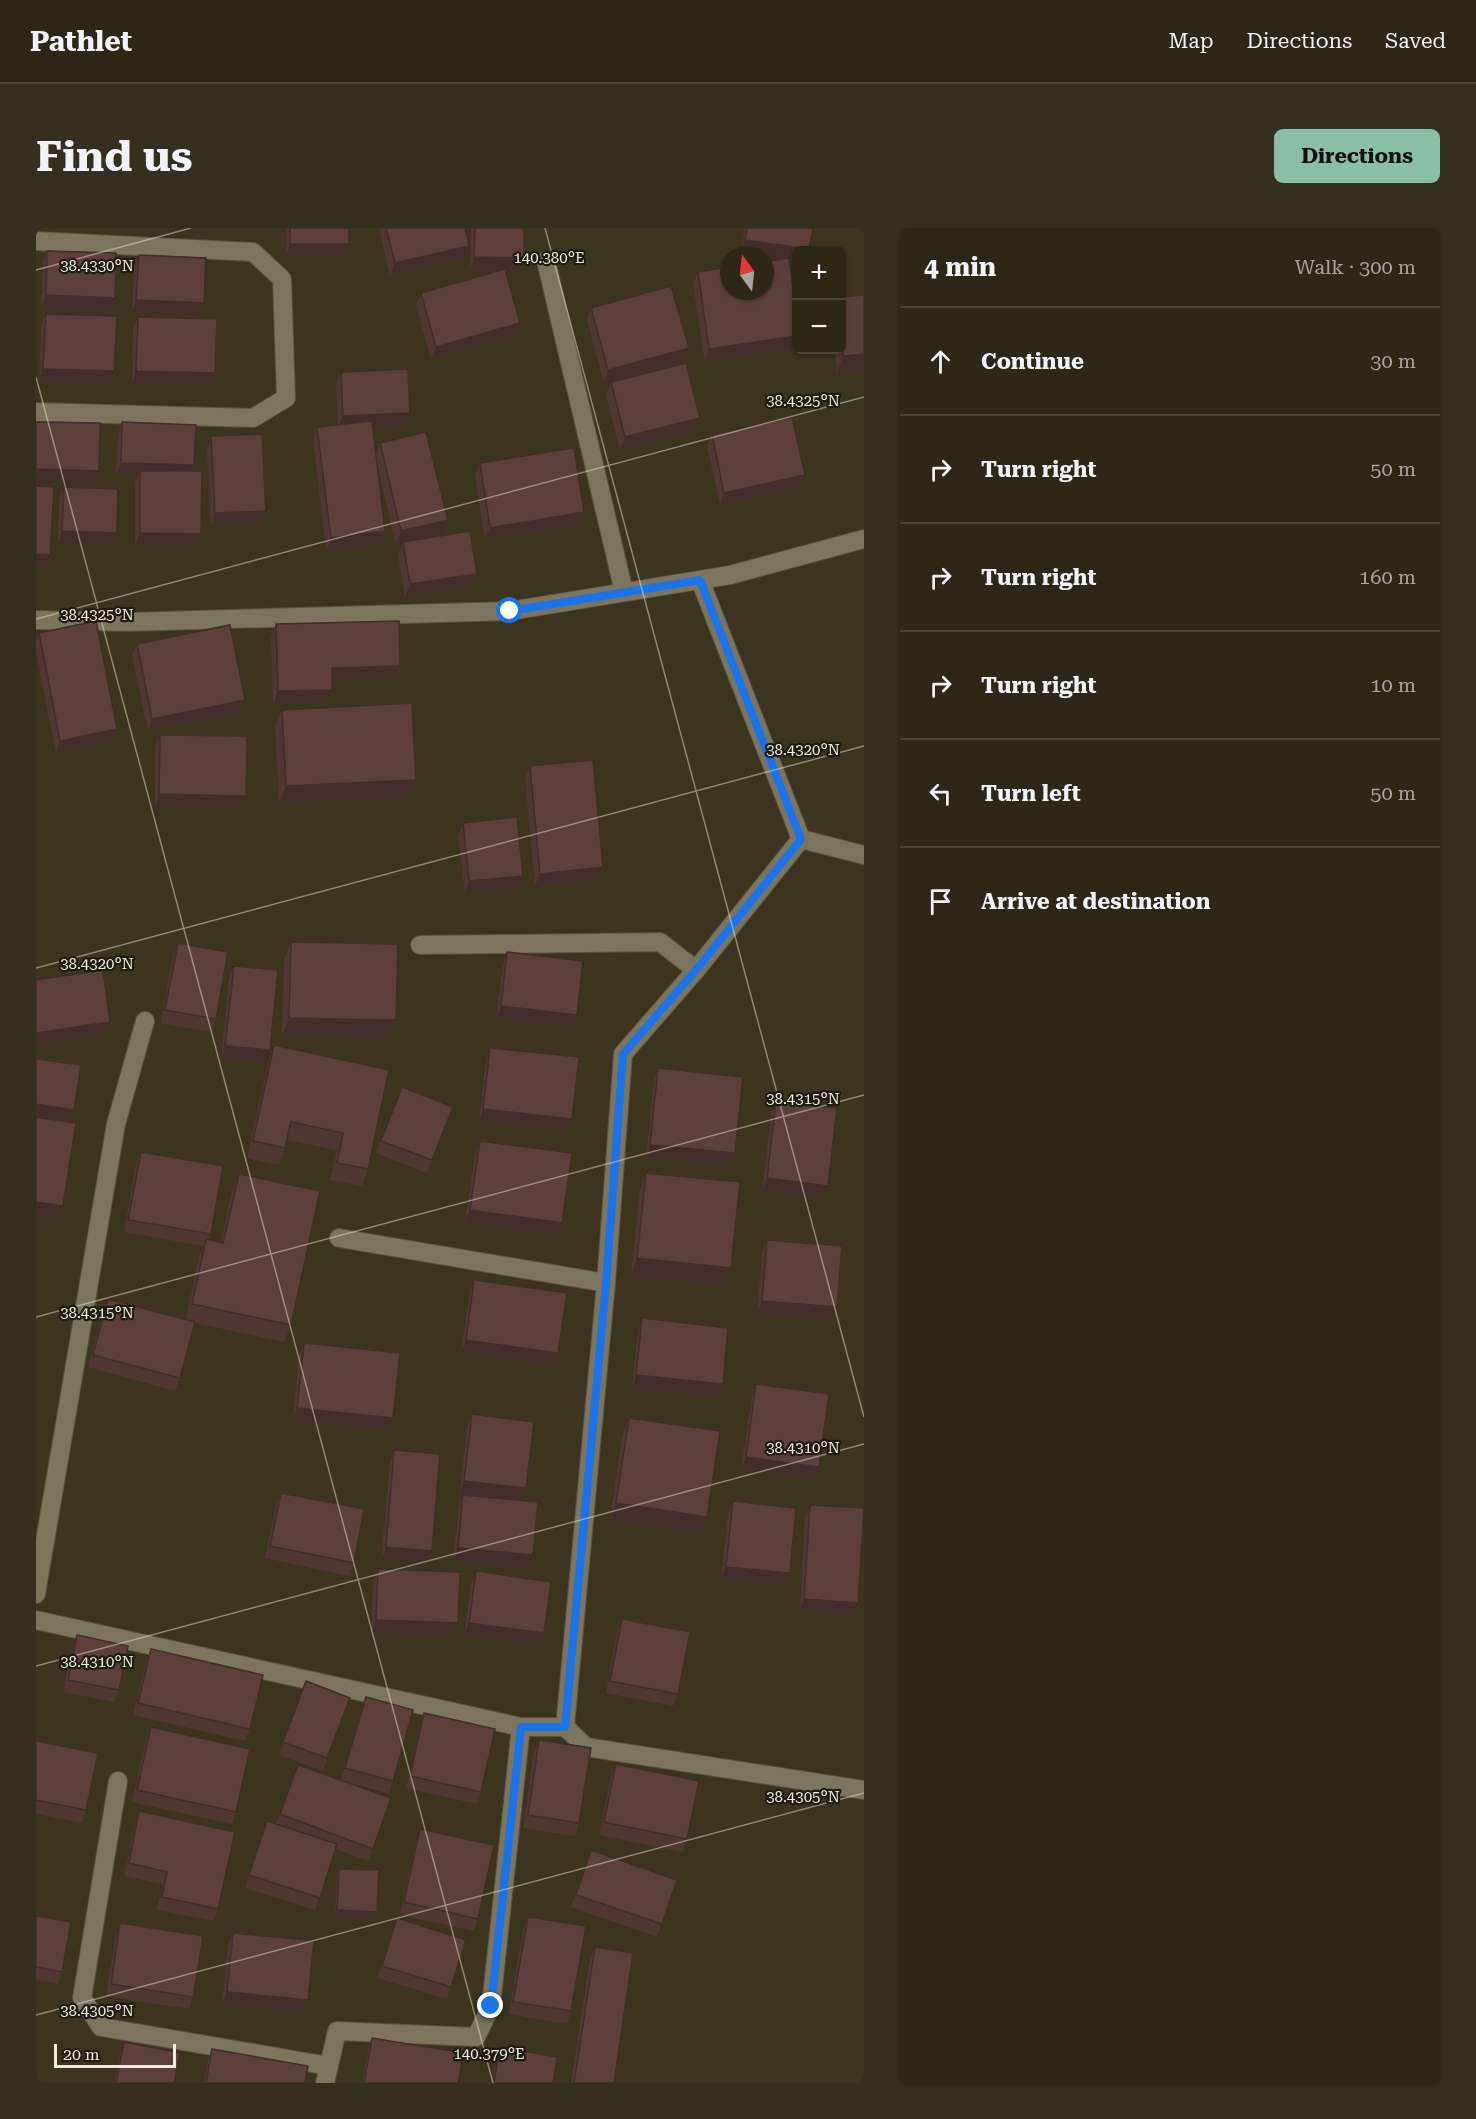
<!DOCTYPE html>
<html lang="en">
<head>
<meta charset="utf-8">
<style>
  :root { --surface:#2d2717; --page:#352f20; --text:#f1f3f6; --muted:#a7a5a1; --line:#484436; --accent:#8abfa5 }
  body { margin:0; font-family:"Roboto Serif",serif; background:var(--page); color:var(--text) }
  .controls { position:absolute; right:18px; top:18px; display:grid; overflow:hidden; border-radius:9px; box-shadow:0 2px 4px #0004 }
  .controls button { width:54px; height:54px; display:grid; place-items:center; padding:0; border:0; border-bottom:2px solid var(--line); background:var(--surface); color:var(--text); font:30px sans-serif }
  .compass { position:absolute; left:684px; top:18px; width:54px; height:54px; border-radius:50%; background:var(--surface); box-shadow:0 2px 4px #0004; rotate:345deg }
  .scale { position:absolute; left:18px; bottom:15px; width:122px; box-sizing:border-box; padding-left:6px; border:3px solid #f0ebde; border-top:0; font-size:16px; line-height:21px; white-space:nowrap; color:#f0ebde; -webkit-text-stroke:4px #1f1c13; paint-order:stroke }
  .stop { position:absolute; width:18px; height:18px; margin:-14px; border:4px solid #1a73e8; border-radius:50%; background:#fff }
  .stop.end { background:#1a73e8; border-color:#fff; box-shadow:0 2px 6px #0008 }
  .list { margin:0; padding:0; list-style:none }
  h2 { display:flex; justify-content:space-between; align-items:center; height:78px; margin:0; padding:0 24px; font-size:26px }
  h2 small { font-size:20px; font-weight:400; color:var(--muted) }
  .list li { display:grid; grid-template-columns:39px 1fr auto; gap:18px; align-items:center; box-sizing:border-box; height:108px; padding:0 24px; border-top:2px solid var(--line) }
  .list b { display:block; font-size:22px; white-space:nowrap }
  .list em { font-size:20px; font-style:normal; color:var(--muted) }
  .icon { flex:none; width:33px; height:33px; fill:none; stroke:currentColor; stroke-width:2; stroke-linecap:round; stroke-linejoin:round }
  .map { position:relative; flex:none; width:828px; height:1855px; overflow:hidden; border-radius:9px }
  header { display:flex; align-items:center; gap:36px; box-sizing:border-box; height:84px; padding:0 30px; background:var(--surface); border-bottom:2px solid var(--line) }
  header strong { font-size:28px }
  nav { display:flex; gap:33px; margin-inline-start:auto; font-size:21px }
  .intro { display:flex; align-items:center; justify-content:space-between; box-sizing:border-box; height:144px; padding:0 36px }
  h1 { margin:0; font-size:42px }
  .button { padding:15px 27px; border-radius:9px; background:var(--accent); color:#111; font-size:21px; font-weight:700 }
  main { display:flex; gap:36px; padding:0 36px }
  aside { flex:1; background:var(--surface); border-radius:9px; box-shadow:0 2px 4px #0004 }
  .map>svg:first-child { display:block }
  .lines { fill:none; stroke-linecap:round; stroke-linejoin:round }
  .service-casing { stroke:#58513f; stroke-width:20 }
  .service { stroke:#7d745d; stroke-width:18 }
  .wall { fill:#503734 }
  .shaded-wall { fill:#412d2a }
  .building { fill:#5d403c; stroke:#412d2a; stroke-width:1.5 }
  .route { stroke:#1a73e8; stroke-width:8 }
  .ticks { fill:none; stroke:#f0ebde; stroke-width:1.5; stroke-opacity:0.45 }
  .ticks-label { font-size:15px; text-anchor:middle; fill:#f0ebde; stroke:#1f1c13; stroke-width:4.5; stroke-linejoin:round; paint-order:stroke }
</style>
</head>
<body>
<header>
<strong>Pathlet</strong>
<nav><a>Map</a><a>Directions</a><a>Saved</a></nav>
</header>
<div class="intro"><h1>Find us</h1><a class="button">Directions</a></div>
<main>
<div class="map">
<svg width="828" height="1855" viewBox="0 0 828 1855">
  <rect width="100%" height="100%" fill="#3c341f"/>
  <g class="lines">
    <g class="service-casing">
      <g id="service">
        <polyline points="0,13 217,24 246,51 250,170 217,190 0,184"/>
        <polyline points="510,33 588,364"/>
        <polyline points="0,392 92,394 474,383 694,347 828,311"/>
        <polyline points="765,611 828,627"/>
        <polyline points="384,717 624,714 660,742"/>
        <polyline points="303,1010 570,1055"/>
        <polyline points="0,1366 80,896 109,793"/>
        <polyline points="0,1392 485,1499 529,1499 550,1519 828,1562"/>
        <polyline points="529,1499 570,1055 587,826 660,742 765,611 664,352"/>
        <polyline points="82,1553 46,1770 65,1799 293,1838"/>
        <polyline points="289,1855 301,1803 440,1809 455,1778 485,1499"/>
      </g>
    </g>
    <use href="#service" class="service"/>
  </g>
  <g class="wall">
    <polygon points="250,0 313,0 308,28 250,28"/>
    <polygon points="343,0 429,0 433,18 429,31 354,48"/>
    <polygon points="435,0 488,0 483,43 469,42 484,95 480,107 395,131 380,78 385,65 466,42 434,42"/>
    <polygon points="709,0 777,0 760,22 760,33 753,31 760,120 669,134 657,56 662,44 749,31 729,28 729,27 705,24"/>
    <polygon points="11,23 79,70 75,82 5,80 7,36"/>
    <polygon points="103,27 168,75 163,87 96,84 98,40"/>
    <polygon points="806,69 828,143 801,145 799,122 806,122"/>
    <polygon points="555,80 653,120 648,133 568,155 551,92"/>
    <polygon points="10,86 78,143 74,156 3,153 5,98"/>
    <polygon points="102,89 179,145 175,157 96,156 97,101"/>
    <polygon points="305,144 369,198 336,199 340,227 344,215 412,292 407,305 371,313 441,346 436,358 369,369 362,326 367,314 360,316 340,232 349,303 344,316 290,323 277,212 281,199 302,197 300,157"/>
    <polygon points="575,154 659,202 584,222 570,167"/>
    <polygon points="86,194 158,237 156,243 165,306 161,318 99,318 99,255 102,248 80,248 82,207"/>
    <polygon points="676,207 765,260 684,277 671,219"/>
    <polygon points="175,208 225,295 175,298 171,221"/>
    <polygon points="444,235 544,297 449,312 439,248"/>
    <polygon points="28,259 81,305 76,317 22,315 23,271"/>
    <polygon points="240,396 364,438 359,450 296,452 296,462 292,474 237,476 235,409"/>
    <polygon points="3,405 81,501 77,513 20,525 0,425 0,413"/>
    <polygon points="101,416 205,485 112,503 96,428"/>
    <polygon points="246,482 380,552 374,569 243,575 239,499"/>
    <polygon points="124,507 210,568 205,580 119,579 119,519"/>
    <polygon points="494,538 567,639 562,652 499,658 489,550"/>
    <polygon points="427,595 487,648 482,660 429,665 422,608"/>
    <polygon points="255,714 360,792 354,810 246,808 248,731"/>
    <polygon points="142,715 180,791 176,804 125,795 137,728"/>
    <polygon points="471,724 541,787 536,799 460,791 467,737"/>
    <polygon points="198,738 229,835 185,831 193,750"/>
    <polygon points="238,817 353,842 332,941 326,958 294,952 301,922 251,912 249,920 243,937 211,930 232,835"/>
    <polygon points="454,820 532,903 443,893 450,832"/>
    <polygon points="622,840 699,925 694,938 610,929 618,853"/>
    <polygon points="366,859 417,879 391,945 340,925"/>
    <polygon points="740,874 787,970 726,963 735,886"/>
    <polygon points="444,913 521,1007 429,995 439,925"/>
    <polygon points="105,924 175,1006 173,1012 185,1014 196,963 203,946 255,1097 248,1114 159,1095 144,1150 139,1163 52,1139 67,1083 72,1071 150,1091 163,1028 167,1018 88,1004 100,936"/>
    <polygon points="610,945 695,1040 689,1057 595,1048 604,962"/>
    <polygon points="731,1012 801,1079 796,1092 721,1086 726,1025"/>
    <polygon points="438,1052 518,1137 425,1124 434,1064"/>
    <polygon points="606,1090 682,1169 596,1160 602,1103"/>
    <polygon points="268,1115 357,1190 353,1202 257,1193 263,1127"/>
    <polygon points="720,1156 783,1239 779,1252 705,1241 716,1169"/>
    <polygon points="436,1186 490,1260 485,1272 424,1266 431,1199"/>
    <polygon points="593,1190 665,1306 574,1293 586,1208"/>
    <polygon points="358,1222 396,1323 391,1336 345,1332 354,1234"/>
    <polygon points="245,1265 318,1335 313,1348 229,1330 240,1277"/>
    <polygon points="427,1267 492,1340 417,1333 423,1279"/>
    <polygon points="697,1273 749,1357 685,1351 692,1285"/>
    <polygon points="774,1277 818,1387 764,1383 769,1289"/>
    <polygon points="342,1341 417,1408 335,1405 337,1353"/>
    <polygon points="440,1343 508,1405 504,1418 428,1408 435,1356"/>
    <polygon points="586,1391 642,1466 637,1478 570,1465 581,1404"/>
    <polygon points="41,1407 83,1462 78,1474 27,1464 36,1420"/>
    <polygon points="115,1421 214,1501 209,1513 97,1487 110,1434"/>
    <polygon points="270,1453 314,1470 287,1543 243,1527"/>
    <polygon points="330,1469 357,1553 353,1566 311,1554 355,1570 332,1633 300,1621 279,1682 209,1660 231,1593 240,1596 262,1537 305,1552 325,1481"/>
    <polygon points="388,1485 445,1564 440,1576 370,1560 384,1498"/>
    <polygon points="115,1499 200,1584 196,1596 96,1574 110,1512"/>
    <polygon points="503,1512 543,1595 539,1608 487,1600 498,1524"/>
    <polygon points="0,1513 50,1582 46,1595 0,1586"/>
    <polygon points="580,1536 651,1611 647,1624 563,1607 575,1549"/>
    <polygon points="103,1583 182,1681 178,1693 121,1682 127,1656 88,1648 99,1596"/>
    <polygon points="384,1601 442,1691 438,1703 364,1687 380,1613"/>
    <polygon points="555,1622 641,1652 621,1709 535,1679"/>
    <polygon points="303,1641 339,1691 299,1689 301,1647"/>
    <polygon points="0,1688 26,1744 22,1756 0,1752"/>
    <polygon points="492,1689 535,1783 531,1796 473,1786 487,1702"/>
    <polygon points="361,1690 415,1759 411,1771 341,1750"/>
    <polygon points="84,1695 157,1769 153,1781 70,1768 80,1708"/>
    <polygon points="197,1705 272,1772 267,1785 186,1777 192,1717"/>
    <polygon points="559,1719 578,1855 535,1855 554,1731"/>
    <polygon points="336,1810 422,1855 326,1855 332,1823"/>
    <polygon points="88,1814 138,1855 78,1855 84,1826"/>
    <polygon points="464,1819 517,1855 456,1855 460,1832"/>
    <polygon points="176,1821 269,1855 168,1855 172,1833"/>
  </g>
  <g class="shaded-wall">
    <polygon points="709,12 773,21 773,22 760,22 760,33 729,28 729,27 705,24"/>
    <polygon points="254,16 313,16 308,28 250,28"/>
    <polygon points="433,18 429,31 354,48 359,35"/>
    <polygon points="438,29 488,30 483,43 434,42"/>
    <polygon points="10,67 79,70 75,82 5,80"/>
    <polygon points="100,72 168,75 163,87 96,84"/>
    <polygon points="484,95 480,107 395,131 400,119"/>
    <polygon points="760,108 760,120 669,134 673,121"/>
    <polygon points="653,120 648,133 568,155 572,142"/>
    <polygon points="828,126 828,143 801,145 807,128"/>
    <polygon points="7,141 78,143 74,156 3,153"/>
    <polygon points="100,143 179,145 175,157 96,156"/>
    <polygon points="374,185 369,198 302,201 307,188"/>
    <polygon points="664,190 659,202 584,222 589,209"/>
    <polygon points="85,235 158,237 154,250 104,243 102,248 80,248"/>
    <polygon points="0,241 63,243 58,256 0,254"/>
    <polygon points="769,247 765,260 684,277 688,265"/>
    <polygon points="230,283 225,295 175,298 179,285"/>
    <polygon points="548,284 544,297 449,312 454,300"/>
    <polygon points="412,292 407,305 360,316 365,303"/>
    <polygon points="26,303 81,305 76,317 22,315"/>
    <polygon points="349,303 344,316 290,323 295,310"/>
    <polygon points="104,305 165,306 161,318 99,318"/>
    <polygon points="0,326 14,327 9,339 0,339"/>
    <polygon points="441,346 436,358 369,369 374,356"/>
    <polygon points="364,438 359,450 291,452 296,440"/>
    <polygon points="296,462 292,474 237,476 242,463"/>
    <polygon points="209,472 205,485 112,503 116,491"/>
    <polygon points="81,501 77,513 20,525 24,513"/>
    <polygon points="380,552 374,569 243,575 250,558"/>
    <polygon points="123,566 210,568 205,580 119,579"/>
    <polygon points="567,639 562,652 499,658 504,646"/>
    <polygon points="487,648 482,660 429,665 433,653"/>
    <polygon points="465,778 541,787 536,799 460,791"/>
    <polygon points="253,790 360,792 354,810 246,808"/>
    <polygon points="74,794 70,807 0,817 0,805"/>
    <polygon points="189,818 234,822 229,835 185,831"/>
    <polygon points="0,876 38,882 34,894 0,890"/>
    <polygon points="447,881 536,891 532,903 443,893"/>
    <polygon points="614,917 699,925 694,938 610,929"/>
    <polygon points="731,950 792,958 787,970 726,963"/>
    <polygon points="0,974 27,978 22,991 0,987"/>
    <polygon points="434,982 526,995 521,1007 429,995"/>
    <polygon points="601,1030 695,1040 689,1057 595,1048"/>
    <polygon points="726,1073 801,1079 796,1092 721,1086"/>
    <polygon points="430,1112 522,1125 518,1137 425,1124"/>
    <polygon points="600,1147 687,1156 682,1169 596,1160"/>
    <polygon points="261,1180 357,1190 353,1202 257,1193"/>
    <polygon points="710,1229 783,1239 779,1252 705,1241"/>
    <polygon points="428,1253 490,1260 485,1272 424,1266"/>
    <polygon points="580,1275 671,1289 665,1306 574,1293"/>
    <polygon points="350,1319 396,1323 391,1336 345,1332"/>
    <polygon points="422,1320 497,1327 492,1340 417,1333"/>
    <polygon points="690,1339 754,1345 749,1357 685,1351"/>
    <polygon points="768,1371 822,1375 818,1387 764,1383"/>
    <polygon points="340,1392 422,1395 417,1408 335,1405"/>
    <polygon points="433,1395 508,1405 504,1418 428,1408"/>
    <polygon points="301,1682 341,1684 339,1691 299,1689"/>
    <polygon points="191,1764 272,1772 267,1785 186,1777"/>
  </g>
  <g class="building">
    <rect x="254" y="0" width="59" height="16"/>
    <polygon points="350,0 429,0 433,18 359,35"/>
    <polygon points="439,0 488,0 488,30 438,29"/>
    <polygon points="711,0 777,0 773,21 709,12"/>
    <polygon points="11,23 80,25 79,70 10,67"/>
    <polygon points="103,27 170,30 168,75 100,72"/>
    <polygon points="753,30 760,83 760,108 673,121 662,44 693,39 693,63 729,63 729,34"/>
    <polygon points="469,41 484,95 400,119 385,65"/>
    <polygon points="635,58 653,120 572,142 555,80"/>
    <polygon points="828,67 828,126 807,128 806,110 806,69"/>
    <polygon points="10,86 81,88 78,143 7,141"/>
    <polygon points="102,89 181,91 179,145 100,143"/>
    <polygon points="650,135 664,190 589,209 575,154"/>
    <polygon points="372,141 374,185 307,188 305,144"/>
    <polygon points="756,189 769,247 688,265 676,207"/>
    <polygon points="336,193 349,303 295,310 281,199"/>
    <polygon points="0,194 64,195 63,243 0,241"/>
    <polygon points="86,194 160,197 158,237 85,235"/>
    <polygon points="390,204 412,292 365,303 344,215"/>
    <polygon points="226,206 230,283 179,285 175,208"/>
    <polygon points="538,220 548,284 454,300 444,235"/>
    <polygon points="104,243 166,243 165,306 104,305"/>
    <polygon points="0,258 18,259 14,327 0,326"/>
    <polygon points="28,259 82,261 81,305 26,303"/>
    <polygon points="434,303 441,346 374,356 367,314"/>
    <polygon points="60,393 81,501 24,513 3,405"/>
    <polygon points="363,393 364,438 296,440 296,462 242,463 240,396"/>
    <polygon points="194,397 209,472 116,491 101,416"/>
    <polygon points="376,475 380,552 250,558 246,482"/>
    <polygon points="124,507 211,508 210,568 123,566"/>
    <polygon points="557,532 567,639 504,646 494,538"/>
    <polygon points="481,589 487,648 433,653 427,595"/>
    <polygon points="255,714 362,716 360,792 253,790"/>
    <polygon points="142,715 192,724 180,791 129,782"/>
    <polygon points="471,724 547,733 541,787 465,778"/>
    <polygon points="198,738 242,742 234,822 189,818"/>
    <polygon points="67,742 74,794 0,805 0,752"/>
    <polygon points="238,817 353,842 332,941 301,935 307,905 255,894 249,920 217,913"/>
    <polygon points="454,820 543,829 536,891 447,881"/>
    <polygon points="0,831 45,837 38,882 0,876"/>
    <polygon points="622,840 707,849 699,925 614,917"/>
    <polygon points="366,859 417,879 396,932 345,913"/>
    <polygon points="740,874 801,880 792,958 731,950"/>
    <polygon points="0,889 40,895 27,978 0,974"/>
    <polygon points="444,913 536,925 526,995 434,982"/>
    <polygon points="105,924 187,938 175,1006 92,992"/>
    <polygon points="610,945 704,954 695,1040 601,1030"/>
    <polygon points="203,946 284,963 255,1097 156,1076 170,1011 187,1015"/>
    <polygon points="731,1012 806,1018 801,1079 726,1073"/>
    <polygon points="438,1052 531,1065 522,1125 430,1112"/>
    <polygon points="72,1071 159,1094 144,1150 57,1127"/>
    <polygon points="606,1090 692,1100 687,1156 600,1147"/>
    <polygon points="268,1115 364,1125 357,1190 261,1180"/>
    <polygon points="720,1156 793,1166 783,1239 710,1229"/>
    <polygon points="436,1186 498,1194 490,1260 428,1253"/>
    <polygon points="593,1190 684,1203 671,1289 580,1275"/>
    <polygon points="358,1222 404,1226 396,1323 350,1319"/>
    <polygon points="245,1265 328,1281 318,1335 234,1318"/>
    <polygon points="427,1267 502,1274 497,1327 422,1320"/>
    <polygon points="697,1273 760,1280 754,1345 690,1339"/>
    <polygon points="774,1277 828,1280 822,1375 768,1371"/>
    <polygon points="342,1341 424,1344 422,1395 340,1392"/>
    <polygon points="440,1343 515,1354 508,1405 433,1395"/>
    <polygon points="586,1391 654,1404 642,1466 574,1453"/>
    <polygon points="41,1407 92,1418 83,1462 32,1452"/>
    <polygon points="115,1421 227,1447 214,1501 102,1475"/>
    <polygon points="270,1453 314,1470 291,1530 247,1514"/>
    <polygon points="330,1469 377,1482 357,1553 309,1540"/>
    <polygon points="388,1485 459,1501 445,1564 374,1548"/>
    <polygon points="115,1499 214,1521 200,1584 101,1562"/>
    <polygon points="503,1512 555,1520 543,1595 492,1587"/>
    <polygon points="0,1513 62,1525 50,1582 0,1572"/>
    <polygon points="580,1536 663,1553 651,1611 568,1594"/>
    <polygon points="262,1537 355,1570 337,1621 244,1586"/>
    <polygon points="103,1583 199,1604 182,1681 126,1669 131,1644 93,1635"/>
    <polygon points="231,1593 301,1616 284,1670 213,1647"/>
    <polygon points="384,1601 458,1617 442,1691 368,1674"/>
    <polygon points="555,1622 641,1652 626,1696 540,1667"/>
    <polygon points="303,1641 343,1642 341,1684 301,1682"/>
    <polygon points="0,1688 35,1694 26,1744 0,1739"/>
    <polygon points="492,1689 550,1698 535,1783 477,1774"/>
    <polygon points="361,1690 430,1712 415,1759 346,1738"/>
    <polygon points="84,1695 167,1708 157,1769 75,1756"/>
    <polygon points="197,1705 278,1713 272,1772 191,1764"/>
    <polygon points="559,1719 597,1725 578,1855 538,1855"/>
    <polygon points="336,1810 428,1825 422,1855 328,1855"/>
    <polygon points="88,1814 144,1825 138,1855 80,1855"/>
    <polygon points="464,1819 521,1829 517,1855 458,1855"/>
    <polygon points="176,1821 272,1838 269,1855 170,1855"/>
  </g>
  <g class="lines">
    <polyline class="route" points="455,1778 485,1499 529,1499 570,1055 587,826 660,742 765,611 664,352 474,383"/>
  </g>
  <path class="ticks" d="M509,0L828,1189M0,42L155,0M0,149L457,1855M0,391L828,169M0,740L828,518M0,1089L828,867M0,1438L828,1216M0,1787L828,1565"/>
  <g class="ticks-label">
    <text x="513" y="35">140.380°E</text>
    <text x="61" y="43">38.4330°N</text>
    <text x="767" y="178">38.4325°N</text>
    <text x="61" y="392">38.4325°N</text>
    <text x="767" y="527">38.4320°N</text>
    <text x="61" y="741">38.4320°N</text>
    <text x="767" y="876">38.4315°N</text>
    <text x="61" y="1090">38.4315°N</text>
    <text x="767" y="1225">38.4310°N</text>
    <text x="61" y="1439">38.4310°N</text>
    <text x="767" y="1574">38.4305°N</text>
    <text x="61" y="1788">38.4305°N</text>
    <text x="453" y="1831">140.379°E</text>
  </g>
</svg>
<div class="controls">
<button>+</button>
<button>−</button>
</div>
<svg class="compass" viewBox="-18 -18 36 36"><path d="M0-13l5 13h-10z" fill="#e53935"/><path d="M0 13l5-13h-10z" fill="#a7a5a1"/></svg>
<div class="scale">20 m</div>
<div class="stop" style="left:474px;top:383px"></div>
<div class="stop end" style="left:455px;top:1778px"></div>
</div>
<aside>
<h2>4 min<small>Walk · 300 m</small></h2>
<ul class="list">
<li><svg class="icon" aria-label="ahead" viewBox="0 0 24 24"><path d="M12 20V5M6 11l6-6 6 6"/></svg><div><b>Continue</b></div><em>30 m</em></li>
<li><svg class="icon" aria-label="right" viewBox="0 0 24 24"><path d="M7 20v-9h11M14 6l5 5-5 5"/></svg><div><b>Turn right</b></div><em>50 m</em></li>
<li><svg class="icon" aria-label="right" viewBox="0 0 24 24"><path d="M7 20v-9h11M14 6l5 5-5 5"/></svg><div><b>Turn right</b></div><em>160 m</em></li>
<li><svg class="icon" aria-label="right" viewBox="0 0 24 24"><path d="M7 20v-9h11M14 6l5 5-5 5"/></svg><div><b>Turn right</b></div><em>10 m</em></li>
<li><svg class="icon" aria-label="left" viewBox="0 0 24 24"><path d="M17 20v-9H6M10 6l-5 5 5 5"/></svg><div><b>Turn left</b></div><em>50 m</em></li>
<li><svg class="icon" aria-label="arrive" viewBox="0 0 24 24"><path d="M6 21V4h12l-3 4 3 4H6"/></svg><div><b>Arrive at destination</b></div></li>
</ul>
</aside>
</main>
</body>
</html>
